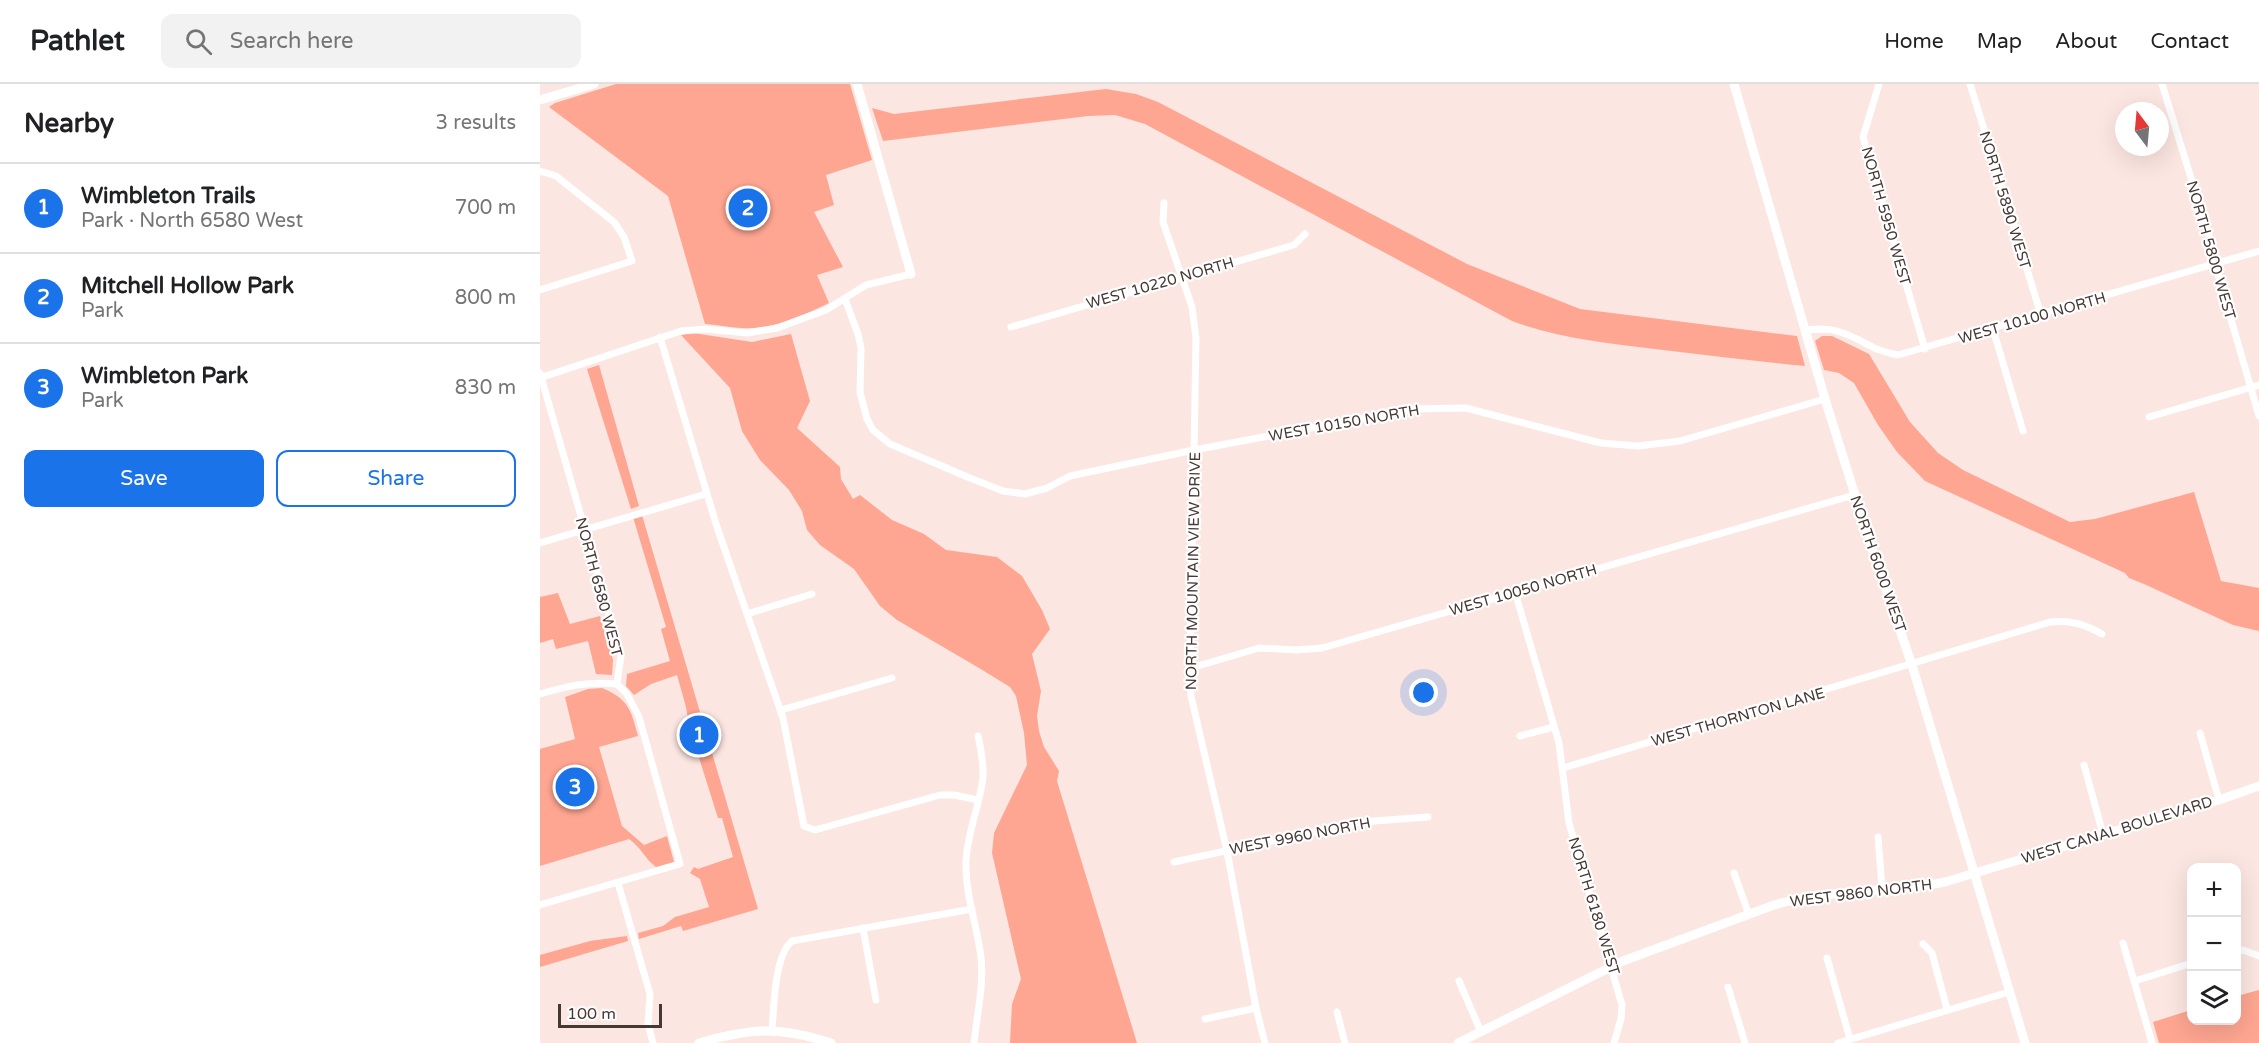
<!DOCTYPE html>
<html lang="en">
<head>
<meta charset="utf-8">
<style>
  :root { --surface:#fff; --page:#f2f2f2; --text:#202124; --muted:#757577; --line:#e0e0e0; --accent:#1a73e8 }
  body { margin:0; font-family:"Varela Round",sans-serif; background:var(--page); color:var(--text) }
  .controls { position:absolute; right:18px; bottom:18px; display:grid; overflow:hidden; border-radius:12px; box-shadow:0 6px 24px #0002 }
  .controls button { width:54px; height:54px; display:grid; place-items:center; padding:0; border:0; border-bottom:2px solid var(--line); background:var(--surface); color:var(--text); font:30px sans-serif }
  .compass { position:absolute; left:1575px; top:18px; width:54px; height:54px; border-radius:50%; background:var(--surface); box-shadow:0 6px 24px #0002; rotate:344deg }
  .scale { position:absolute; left:18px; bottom:15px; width:104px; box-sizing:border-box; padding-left:6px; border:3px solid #463835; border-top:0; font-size:16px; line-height:21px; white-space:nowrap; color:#463835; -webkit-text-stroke:4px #fff; paint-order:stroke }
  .you { position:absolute; left:884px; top:609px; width:21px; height:21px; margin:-15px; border:4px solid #fff; border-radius:50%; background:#1a73e8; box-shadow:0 0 0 9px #1a73e833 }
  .badge { display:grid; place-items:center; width:39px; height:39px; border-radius:50%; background:var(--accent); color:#fff; font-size:20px; font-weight:700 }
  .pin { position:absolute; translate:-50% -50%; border:3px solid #fff; box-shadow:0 2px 6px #0006 }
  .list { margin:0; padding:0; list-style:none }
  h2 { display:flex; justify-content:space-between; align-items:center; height:78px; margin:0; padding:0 24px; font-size:26px }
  h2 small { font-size:20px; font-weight:400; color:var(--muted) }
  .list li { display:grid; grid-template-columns:39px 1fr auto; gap:18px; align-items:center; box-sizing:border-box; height:90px; padding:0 24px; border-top:2px solid var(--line) }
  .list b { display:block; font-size:22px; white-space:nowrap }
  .list p { margin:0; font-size:20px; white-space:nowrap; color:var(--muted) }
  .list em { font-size:20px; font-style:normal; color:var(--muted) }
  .actions { display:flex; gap:12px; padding:18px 24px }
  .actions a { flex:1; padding:14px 0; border:2px solid var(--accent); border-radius:12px; text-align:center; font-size:21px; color:var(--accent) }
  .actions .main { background:var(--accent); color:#fff }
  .icon { flex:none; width:33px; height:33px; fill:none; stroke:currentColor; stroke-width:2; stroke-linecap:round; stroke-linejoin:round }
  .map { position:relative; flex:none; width:1719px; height:959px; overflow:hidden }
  header { display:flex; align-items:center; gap:36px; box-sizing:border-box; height:84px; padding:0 30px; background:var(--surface); border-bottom:2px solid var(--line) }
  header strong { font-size:28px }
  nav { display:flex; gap:33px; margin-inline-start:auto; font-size:21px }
  .search { width:420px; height:54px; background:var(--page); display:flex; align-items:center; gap:15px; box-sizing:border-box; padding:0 21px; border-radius:12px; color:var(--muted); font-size:22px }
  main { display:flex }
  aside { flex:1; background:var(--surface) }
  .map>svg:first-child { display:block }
  .green { fill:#fea691 }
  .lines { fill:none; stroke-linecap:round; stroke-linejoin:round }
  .street { stroke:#fff; stroke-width:7 }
  .secondary { stroke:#fff; stroke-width:9 }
  .labels { text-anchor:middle; stroke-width:4.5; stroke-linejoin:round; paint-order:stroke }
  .street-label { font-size:15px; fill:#463835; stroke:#fff }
</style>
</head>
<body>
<header>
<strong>Pathlet</strong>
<div class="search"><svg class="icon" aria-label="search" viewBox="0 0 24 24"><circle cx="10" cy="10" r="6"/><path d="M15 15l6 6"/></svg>Search here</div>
<nav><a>Home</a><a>Map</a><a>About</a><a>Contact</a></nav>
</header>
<main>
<aside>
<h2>Nearby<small>3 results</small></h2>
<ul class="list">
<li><span class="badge">1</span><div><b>Wimbleton Trails</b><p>Park · North 6580 West</p></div><em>700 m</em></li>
<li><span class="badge">2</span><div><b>Mitchell Hollow Park</b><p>Park</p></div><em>800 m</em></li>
<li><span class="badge">3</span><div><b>Wimbleton Park</b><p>Park</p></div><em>830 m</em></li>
</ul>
<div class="actions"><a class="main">Save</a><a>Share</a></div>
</aside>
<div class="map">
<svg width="1719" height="959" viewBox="0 0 1719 959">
  <rect width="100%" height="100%" fill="#fce6e1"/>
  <g class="green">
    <path d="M76,0H310L332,76L286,91L294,121L274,128L303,183L277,191L289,219C266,230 239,243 213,244C197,245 181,241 165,240L128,112L9,23L15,19Z"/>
    <path d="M566,5L596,10L618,18L927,180L1040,225L1257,252L1265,282C1215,277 1165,271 1115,265C1067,259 1018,254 972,237L605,40L575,31L548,32L343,57L332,24L354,30Z"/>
    <polygon points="153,249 212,258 251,250 270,317 257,344 300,383 301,395 313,415 320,411 352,436 384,450 406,466 457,473 482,492 502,526 510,545 492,570 501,607 497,632 499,647 504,663 519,687 517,697 597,959 470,959 472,920 481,895 452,769 454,749 487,681 484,649 476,612 470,603 439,584 357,536 340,522 314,485 280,461 267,446 262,427 249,406 220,376 202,347 190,304 141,251"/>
    <polygon points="1282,252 1292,252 1329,270 1370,338 1398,369 1423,386 1530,438 1555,435 1654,408 1681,497 1719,504 1719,547 1693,541 1604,500 1589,494 1585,489 1385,397 1357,368 1338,341 1314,299 1299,289 1284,286 1275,257"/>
    <polygon points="59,281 99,422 91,425 47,285"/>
    <polygon points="102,431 218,825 143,847 141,842 99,855 98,849 123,842 135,833 169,823 160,795 150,789 154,783 158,785 193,773 182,734 178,734 149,642 146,623 137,591 111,600 94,611 86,602 87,590 130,577 121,545 126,543 93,433"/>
    <polygon points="18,509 30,540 60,532 73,576 72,591 56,590 48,557 16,565 13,555 0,559 0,513"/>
    <path d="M62,604C88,615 91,625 98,652L59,663L82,742L104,761L127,752L134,778L116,783C105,775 101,763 89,755L0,782V665L35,655L25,613L48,605Z"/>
    <polygon points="87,852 88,857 0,883 0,871 50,857"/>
    <polygon points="1719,906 1719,959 1619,959 1613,938 1651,926 1652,936 1696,936 1697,912"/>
  </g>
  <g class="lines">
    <g class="street">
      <polyline points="1339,0 1323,53 1385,265"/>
      <polyline points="1430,0 1501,231"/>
      <polyline points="1622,0 1677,178 1677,187 1719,332"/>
      <polyline points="0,87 16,92 74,138 84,153 92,177 0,206"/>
      <polyline points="624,119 623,138 652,223 656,254 650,594 651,612 687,767 716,924 725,959"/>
      <polyline points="305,215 318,250 321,264 320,308 327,335 333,346 350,360 430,394 463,407 485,410 507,404 530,392 654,366 872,325 926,324 1061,359 1098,362 1140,357 1285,315"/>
      <polyline points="471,243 754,161 765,150"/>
      <polyline points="1453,245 1483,347"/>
      <path d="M1266,246C1277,245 1289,244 1300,248C1323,255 1332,267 1358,271L1719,167"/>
      <polyline points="120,253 177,443 243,634 264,742 275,746 400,711 414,711 438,716"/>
      <polyline points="0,289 81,572 77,600 87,610 99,633 140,780 0,821"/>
      <polyline points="0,294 141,247 166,245 207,249 237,244 286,226 326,201 371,190"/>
      <polyline points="1609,333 1719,301"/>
      <polyline points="0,459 166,410"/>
      <polyline points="975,508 1019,659 1029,739 1082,921 1081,935 1074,959"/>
      <polyline points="207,530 272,510"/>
      <polyline points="651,584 719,564 756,566 782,564 1314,411"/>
      <path d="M0,610C28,602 48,597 77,600"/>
      <polyline points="241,626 352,594"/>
      <polyline points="1660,649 1679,716"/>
      <polyline points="980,652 1014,643"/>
      <polyline points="1544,681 1563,750"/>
      <path d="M1023,684L1510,538C1531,536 1544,540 1562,550"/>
      <polyline points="1338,753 1342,804"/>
      <polyline points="634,778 821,738 888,733"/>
      <polyline points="1194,789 1209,831"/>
      <polyline points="78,799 110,910 108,940 113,959"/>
      <polyline points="323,844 336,916"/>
      <polyline points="1583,859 1612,959"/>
      <polyline points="1383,860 1392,869 1407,925"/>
      <polyline points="1696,867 1703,866 1719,872"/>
      <polyline points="1287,874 1310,955"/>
      <polyline points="919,897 941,948"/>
      <polyline points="1595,897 1652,879"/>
      <polyline points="1188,903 1205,959"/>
      <polyline points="797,928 805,959"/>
      <polyline points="665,935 716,924"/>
      <path d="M232,946C234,924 234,872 252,857L432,825"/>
      <path d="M434,959C437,930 444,902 441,873C437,841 425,810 426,778C427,748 440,722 443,693C444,679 441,666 438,652"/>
      <polyline points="1298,959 1469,908"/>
    </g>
    <g class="secondary">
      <polyline points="317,0 371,190"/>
      <polyline points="1194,0 1285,315 1330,459 1372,581 1485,959"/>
      <polyline points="0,16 54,0"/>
      <path d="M159,959C210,944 239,942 291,959"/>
      <path d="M918,959L1083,877L1234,821C1290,805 1348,809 1405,798L1679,716L1719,702"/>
    </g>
  </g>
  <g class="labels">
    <g class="street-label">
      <text transform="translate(1465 116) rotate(73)" y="5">NORTH 5890 WEST</text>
      <text transform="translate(1346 132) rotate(74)" y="5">NORTH 5950 WEST</text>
      <text transform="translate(1671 166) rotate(74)" y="5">NORTH 5800 WEST</text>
      <text transform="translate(620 199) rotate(-16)" y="5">WEST 10220 NORTH</text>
      <text transform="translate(1492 234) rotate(-16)" y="5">WEST 10100 NORTH</text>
      <text transform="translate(804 339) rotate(-10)" y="5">WEST 10150 NORTH</text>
      <text transform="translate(1338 480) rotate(71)" y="5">NORTH 6000 WEST</text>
      <text transform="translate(653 487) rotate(-89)" y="5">NORTH MOUNTAIN VIEW DRIVE</text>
      <text transform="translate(59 503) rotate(75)" y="5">NORTH 6580 WEST</text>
      <text transform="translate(983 506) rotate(-16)" y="5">WEST 10050 NORTH</text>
      <text transform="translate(1198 633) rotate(-16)" y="5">WEST THORNTON LANE</text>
      <text transform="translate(1577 746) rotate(-17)" y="5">WEST CANAL BOULEVARD</text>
      <text transform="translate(760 752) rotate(-11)" y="5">WEST 9960 NORTH</text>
      <text transform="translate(1321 809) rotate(-7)" y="5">WEST 9860 NORTH</text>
      <text transform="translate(1054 822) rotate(73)" y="5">NORTH 6180 WEST</text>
    </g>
  </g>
</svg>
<div class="controls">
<button>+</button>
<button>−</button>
<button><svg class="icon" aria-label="layers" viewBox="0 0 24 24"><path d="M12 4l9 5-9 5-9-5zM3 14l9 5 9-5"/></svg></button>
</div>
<svg class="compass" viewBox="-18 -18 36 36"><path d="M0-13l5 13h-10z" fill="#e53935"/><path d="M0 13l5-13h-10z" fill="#757577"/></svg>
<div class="scale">100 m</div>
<div class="you"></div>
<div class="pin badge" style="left:159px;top:651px">1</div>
<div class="pin badge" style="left:208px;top:124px">2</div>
<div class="pin badge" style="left:35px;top:703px">3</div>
</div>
</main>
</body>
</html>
